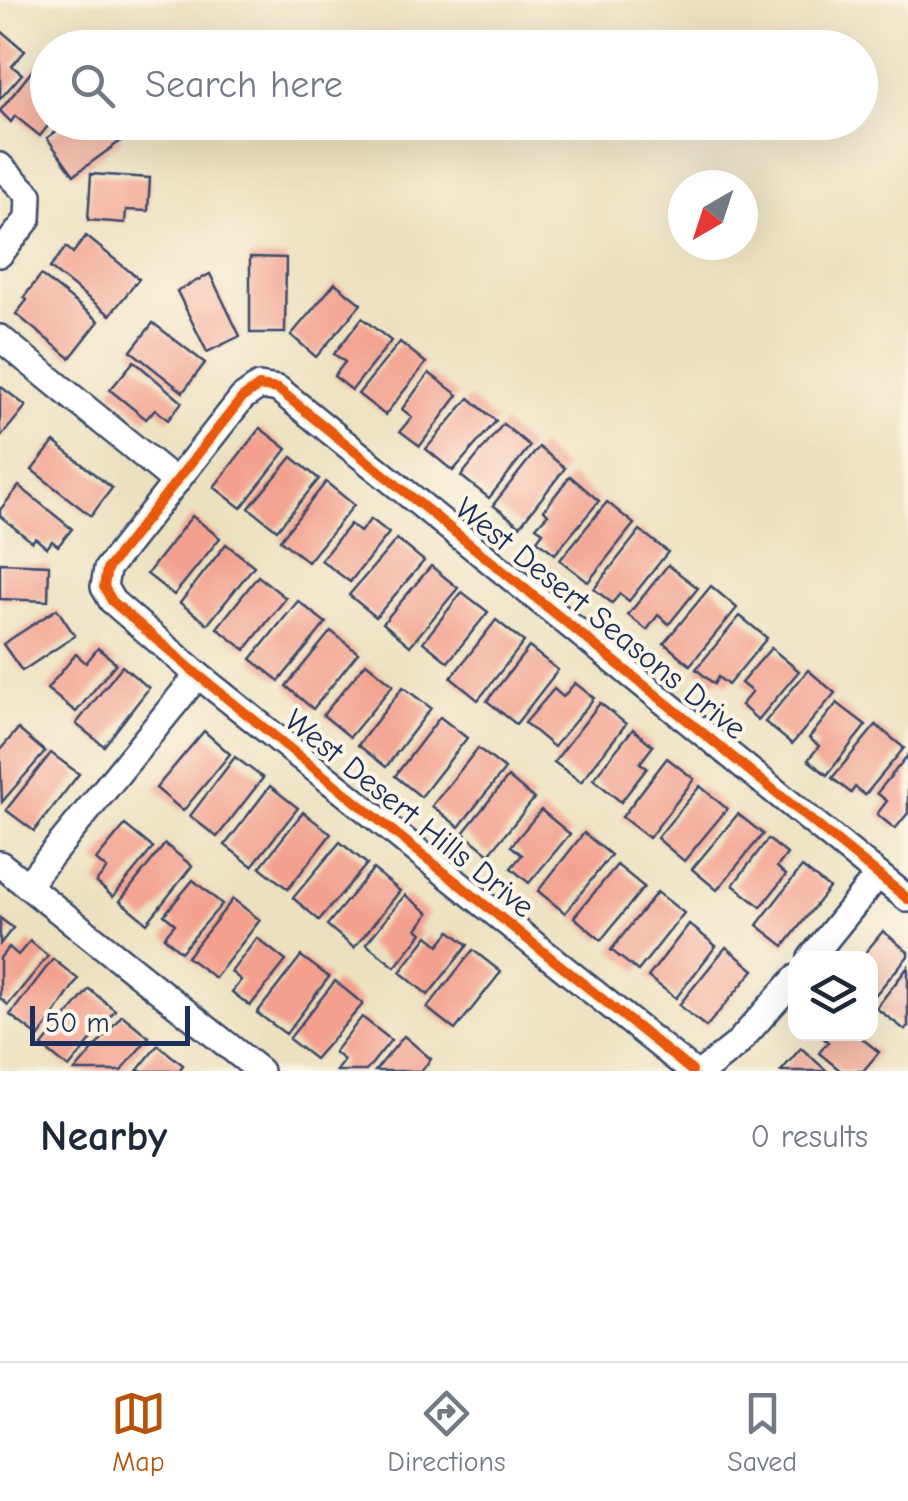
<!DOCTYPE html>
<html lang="en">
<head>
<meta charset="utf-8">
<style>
  :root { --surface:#fff; --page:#f6f6f7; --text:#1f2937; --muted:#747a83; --line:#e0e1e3; --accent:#b45309 }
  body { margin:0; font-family:"Comic Neue",sans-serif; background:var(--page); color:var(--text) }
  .controls { position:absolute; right:30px; bottom:30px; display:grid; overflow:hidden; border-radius:20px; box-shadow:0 10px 40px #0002 }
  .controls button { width:90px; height:90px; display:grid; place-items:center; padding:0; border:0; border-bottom:2px solid var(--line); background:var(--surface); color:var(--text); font:50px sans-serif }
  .compass { position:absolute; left:668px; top:170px; width:90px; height:90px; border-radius:50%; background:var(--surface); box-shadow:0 10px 40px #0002; rotate:219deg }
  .scale { position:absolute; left:30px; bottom:25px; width:160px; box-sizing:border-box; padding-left:10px; border:5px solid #1b2f5e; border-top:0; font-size:28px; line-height:35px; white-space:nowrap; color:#1b2f5e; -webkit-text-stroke:8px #fcf5e5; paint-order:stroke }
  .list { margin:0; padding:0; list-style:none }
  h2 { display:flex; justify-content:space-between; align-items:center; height:130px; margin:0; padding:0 40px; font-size:42px }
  h2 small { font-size:32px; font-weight:400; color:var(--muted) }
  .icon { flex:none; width:55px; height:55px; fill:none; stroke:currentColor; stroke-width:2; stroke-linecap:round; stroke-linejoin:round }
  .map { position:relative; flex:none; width:908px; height:1071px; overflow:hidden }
  .search { position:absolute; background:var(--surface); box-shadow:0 10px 40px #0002; left:30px; right:30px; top:30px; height:110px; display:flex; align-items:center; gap:25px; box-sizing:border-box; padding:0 35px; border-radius:55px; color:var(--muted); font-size:38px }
  .sheet { height:290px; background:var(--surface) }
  nav { display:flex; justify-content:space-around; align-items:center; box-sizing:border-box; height:140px; border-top:2px solid var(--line); background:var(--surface); font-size:28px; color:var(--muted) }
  nav a { display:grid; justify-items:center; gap:5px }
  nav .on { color:var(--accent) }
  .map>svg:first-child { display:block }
  .building { fill:#f3a08e }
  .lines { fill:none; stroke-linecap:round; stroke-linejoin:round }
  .minor-casing { stroke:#3a4a6d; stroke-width:30 }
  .minor { stroke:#fff; stroke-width:25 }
  .cycleway-casing { stroke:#fcf5e5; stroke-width:16 }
  .cycleway { stroke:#e8590c; stroke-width:10 }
  .labels { text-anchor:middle; stroke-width:8; stroke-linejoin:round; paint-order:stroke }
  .street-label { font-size:32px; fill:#1b2f5e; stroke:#fcf5e5 }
</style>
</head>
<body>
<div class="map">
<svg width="908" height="1071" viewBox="0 0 908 1071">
  <rect width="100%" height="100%" fill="#fcf5e5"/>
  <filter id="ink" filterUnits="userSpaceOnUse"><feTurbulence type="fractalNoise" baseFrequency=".01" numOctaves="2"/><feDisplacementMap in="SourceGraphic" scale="20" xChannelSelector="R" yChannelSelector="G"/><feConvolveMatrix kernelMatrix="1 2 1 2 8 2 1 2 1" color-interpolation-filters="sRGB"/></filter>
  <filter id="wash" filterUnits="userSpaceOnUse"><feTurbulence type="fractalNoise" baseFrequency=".0048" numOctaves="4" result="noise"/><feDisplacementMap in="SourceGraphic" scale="40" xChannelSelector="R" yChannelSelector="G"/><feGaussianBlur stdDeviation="2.25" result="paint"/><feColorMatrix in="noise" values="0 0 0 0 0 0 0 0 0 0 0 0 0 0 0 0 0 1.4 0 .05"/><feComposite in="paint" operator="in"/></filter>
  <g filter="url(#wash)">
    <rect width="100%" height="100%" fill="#ece1bf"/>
    <g id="blocks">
      <g class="building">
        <polygon points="0,30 25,51 12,66 22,74 0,99"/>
        <polygon points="43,57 48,61 48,122 51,122 40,136 15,116 11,122 0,111"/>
        <polygon points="69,122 109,122 122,140 74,175 47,138"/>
        <polygon points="91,174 150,178 148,211 126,210 125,223 88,220"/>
        <polygon points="86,236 139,279 110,315 50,268 66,247 73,253"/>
        <polygon points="250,257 286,258 285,333 250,333"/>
        <polygon points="210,274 240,336 207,352 177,291"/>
        <polygon points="41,275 99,321 70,358 16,314 27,300 24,297"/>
        <polygon points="335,283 361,304 316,357 291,335"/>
        <polygon points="362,318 391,341 352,390 334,376 345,362 334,354"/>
        <polygon points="153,323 205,363 183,392 131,351"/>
        <polygon points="400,342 426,363 385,415 358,394"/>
        <polygon points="134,361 182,402 168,420 155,409 146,419 110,390"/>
        <polygon points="429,373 458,395 420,446 400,431 412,417 402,409"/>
        <polygon points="0,386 26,406 0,438"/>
        <polygon points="469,398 496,421 453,471 426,449"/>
        <polygon points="503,424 530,446 489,498 461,476"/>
        <polygon points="260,428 287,449 241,508 214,487"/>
        <polygon points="54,442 112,488 91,516 32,470"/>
        <polygon points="539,447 565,468 520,526 493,505"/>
        <polygon points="292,457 319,479 277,530 249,508"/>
        <polygon points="570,476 599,501 555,554 537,540 543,532 536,527 548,514 544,510"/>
        <polygon points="326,482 354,505 308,562 280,540"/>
        <polygon points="19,486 72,529 58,546 52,541 47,548 35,538 32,542 0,516 0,510"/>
        <polygon points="607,502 634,524 588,582 560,560"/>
        <polygon points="192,516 220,538 174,595 147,574"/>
        <polygon points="371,519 389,533 350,582 321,560 350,524 360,532"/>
        <polygon points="640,530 668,552 629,601 620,594 612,603 594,589"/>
        <polygon points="397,539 424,561 376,617 349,595"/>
        <polygon points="226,544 254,566 208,624 180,603"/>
        <polygon points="0,563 49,565 48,601 0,599"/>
        <polygon points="668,565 698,588 669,624 658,615 647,630 628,615"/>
        <polygon points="431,566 458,588 410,646 383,623"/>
        <polygon points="258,576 286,598 245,650 217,628"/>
        <polygon points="711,586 737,608 690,665 664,643"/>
        <polygon points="462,592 488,612 448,662 423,642"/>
        <polygon points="298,601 326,623 279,681 251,659"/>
        <polygon points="57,609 75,636 22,671 3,644"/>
        <polygon points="740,616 767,638 728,685 718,677 714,684 696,669"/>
        <polygon points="496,620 524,642 478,700 451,678"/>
        <polygon points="331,631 358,653 313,709 286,686"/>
        <polygon points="529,647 558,670 516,724 487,701"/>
        <polygon points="98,648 116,663 76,712 47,689 76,654 86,663"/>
        <polygon points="771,648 799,671 758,720 741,705 752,692 741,683"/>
        <polygon points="366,663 393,685 350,737 323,715"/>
        <polygon points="122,666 149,688 104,746 76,724"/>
        <polygon points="808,670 835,693 792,744 765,722"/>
        <polygon points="575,683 594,698 554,747 525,723 554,689 563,697"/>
        <polygon points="403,687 431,708 386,767 358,745"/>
        <polygon points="600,703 626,724 581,782 554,762"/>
        <polygon points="837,703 866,725 827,775 808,760 819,746 809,738"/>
        <polygon points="440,717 467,738 421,797 395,776"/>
        <polygon points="876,725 904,748 865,795 855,787 851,793 832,778"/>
        <polygon points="18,729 45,752 2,802 0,750"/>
        <polygon points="633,729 653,746 640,763 647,768 621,802 593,779"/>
        <polygon points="204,731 230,754 183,811 156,788"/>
        <polygon points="478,748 505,769 459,827 432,806"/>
        <polygon points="51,753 79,774 34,831 6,810"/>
        <polygon points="908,755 908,813 895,829 877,814 887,801 877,793"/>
        <polygon points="235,757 263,778 217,837 190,816"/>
        <polygon points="667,758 694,779 649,838 622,817"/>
        <polygon points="508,777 534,799 489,854 463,833"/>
        <polygon points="270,786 298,808 252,866 225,845"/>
        <polygon points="700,786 727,809 684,861 657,838"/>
        <polygon points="541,810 570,834 529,883 511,868 522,855 511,846"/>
        <polygon points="303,812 331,834 288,889 260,867"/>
        <polygon points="738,814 763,834 717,890 692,869"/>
        <polygon points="125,825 153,848 113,897 96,882 107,869 96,860"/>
        <polygon points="584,833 611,855 565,913 538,891"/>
        <polygon points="768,839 787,854 777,867 786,875 761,907 733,885"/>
        <polygon points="340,842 367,864 319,920 293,898"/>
        <polygon points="165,844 192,866 147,923 120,901"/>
        <polygon points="617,865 644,887 601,940 574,917"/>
        <polygon points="802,867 829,888 784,946 757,925"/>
        <polygon points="373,869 400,891 354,948 327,925"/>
        <polygon points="193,880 222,904 181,952 164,937 175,924 164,915"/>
        <polygon points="657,892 684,913 638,971 611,950"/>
        <polygon points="405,895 429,913 417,929 422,933 395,967 366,944"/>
        <polygon points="233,899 260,920 215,978 187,957"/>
        <polygon points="0,918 13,928 0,944"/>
        <polygon points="689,924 716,946 676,998 648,977"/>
        <polygon points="450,931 468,945 428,995 400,972 428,936 439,945"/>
        <polygon points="883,931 908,952 908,956 870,1001 870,958 861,958"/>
        <polygon points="257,938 286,961 250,1006 232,992 241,980 231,972"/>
        <polygon points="30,941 48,956 8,1005 0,998 0,958 9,947 18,955"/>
        <polygon points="726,947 754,970 706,1027 679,1005"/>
        <polygon points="473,950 501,972 455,1030 427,1008"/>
        <polygon points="301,956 329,977 286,1034 257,1013"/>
        <polygon points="53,959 78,979 39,1037 10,1015"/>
        <polygon points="908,967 908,1026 905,1030 876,1008"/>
        <polygon points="335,981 363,1004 315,1059 289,1039"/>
        <polygon points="89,989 115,1010 69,1068 42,1046"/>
        <polygon points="122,1015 149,1037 121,1071 75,1071"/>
        <polygon points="362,1017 391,1040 366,1071 336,1071 344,1060 334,1052"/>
        <polygon points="819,1034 856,1034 879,1052 863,1071 841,1071 819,1053 828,1042"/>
        <polygon points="404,1036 431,1059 421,1071 375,1071"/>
        <polygon points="158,1045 183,1065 179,1071 137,1071"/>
        <polygon points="801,1048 827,1071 781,1071"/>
      </g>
    </g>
  </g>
  <g filter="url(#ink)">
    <use href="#blocks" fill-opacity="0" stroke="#3a4a6d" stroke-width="2.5"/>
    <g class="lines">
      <g class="minor-casing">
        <g id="minor">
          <polyline points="0,166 29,195 28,219 0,254"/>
          <polyline points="0,338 176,482"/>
          <polyline points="0,864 260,1071"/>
          <polyline points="27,885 198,675"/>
          <polyline points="811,958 878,875"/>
          <polyline points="692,1071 198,675 112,601 104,587 107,569 242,398 259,386 278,389 908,899"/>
          <polyline points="703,1071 736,1045 796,978"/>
        </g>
      </g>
      <use href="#minor" class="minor"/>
      <g class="cycleway-casing">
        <polyline id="cycleway" points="692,1071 198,675 112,601 104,587 107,569 242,398 259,386 278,389 908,899"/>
      </g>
      <use href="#cycleway" class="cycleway"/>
    </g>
  </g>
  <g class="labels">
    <g class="street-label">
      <text transform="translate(601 618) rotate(39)" y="11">West Desert Seasons Drive</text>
      <text transform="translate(410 813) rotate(39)" y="11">West Desert Hills Drive</text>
    </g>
  </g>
</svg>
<div class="controls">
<button><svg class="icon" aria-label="layers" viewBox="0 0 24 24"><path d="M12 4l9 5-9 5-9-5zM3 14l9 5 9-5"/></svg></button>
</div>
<svg class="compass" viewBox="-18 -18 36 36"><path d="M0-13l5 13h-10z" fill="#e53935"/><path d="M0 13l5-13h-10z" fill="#747a83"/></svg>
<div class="scale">50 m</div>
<div class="search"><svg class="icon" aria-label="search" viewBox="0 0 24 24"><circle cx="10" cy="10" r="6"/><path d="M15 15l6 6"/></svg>Search here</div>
</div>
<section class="sheet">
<h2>Nearby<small>0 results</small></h2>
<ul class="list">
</ul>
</section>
<nav>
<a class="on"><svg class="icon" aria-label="map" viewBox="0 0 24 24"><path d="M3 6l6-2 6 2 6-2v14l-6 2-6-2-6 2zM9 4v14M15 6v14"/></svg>Map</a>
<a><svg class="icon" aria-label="directions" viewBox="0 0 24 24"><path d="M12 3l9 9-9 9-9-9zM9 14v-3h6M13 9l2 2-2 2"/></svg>Directions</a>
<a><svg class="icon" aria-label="saved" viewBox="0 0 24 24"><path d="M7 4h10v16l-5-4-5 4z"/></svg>Saved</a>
</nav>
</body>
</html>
